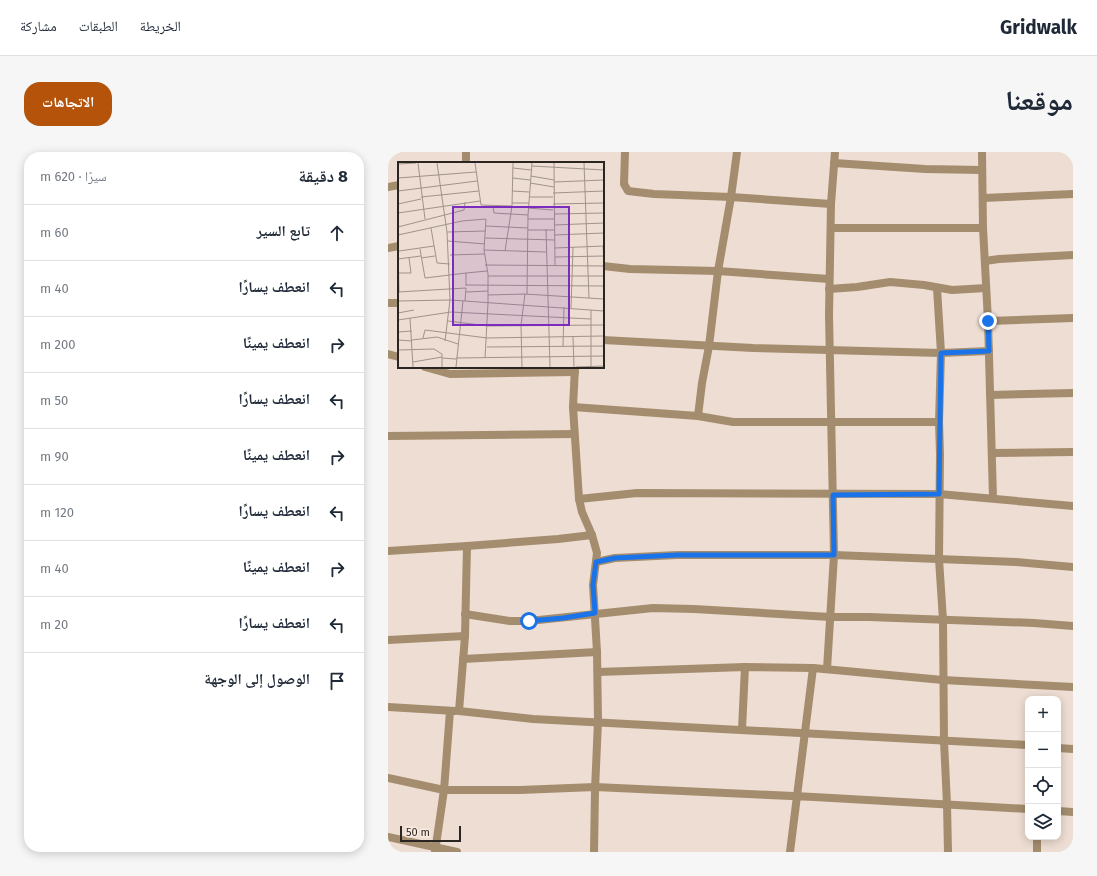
<!DOCTYPE html>
<html lang="ar">
<head>
<meta charset="utf-8">
<style>
  :root { --surface:#fff; --page:#f6f6f7; --text:#1f2937; --muted:#747a83; --line:#e0e1e3; --accent:#b45309 }
  body { margin:0; font-family:"Fira Sans","Noto Naskh Arabic",sans-serif; background:var(--page); color:var(--text); direction:rtl }
  .controls { position:absolute; right:12px; bottom:12px; display:grid; overflow:hidden; border-radius:8px; box-shadow:0 2px 10px #0003 }
  .controls button { width:36px; height:36px; display:grid; place-items:center; padding:0; border:0; border-bottom:1px solid var(--line); background:var(--surface); color:var(--text); font:20px sans-serif }
  .scale { position:absolute; left:12px; bottom:10px; width:61px; box-sizing:border-box; padding-left:4px; border:2px solid #2b2521; border-top:0; font-size:11px; line-height:14px; white-space:nowrap; color:#2b2521; -webkit-text-stroke:3px #faeadf; paint-order:stroke }
  .stop { position:absolute; width:12px; height:12px; margin:-9px; border:3px solid #1a73e8; border-radius:50%; background:#fff }
  .stop.end { background:#1a73e8; border-color:#fff; box-shadow:0 1px 4px #0008 }
  .list { margin:0; padding:0; list-style:none }
  h2 { display:flex; justify-content:space-between; align-items:center; height:52px; margin:0; padding:0 16px; font-size:17px }
  h2 small { font-size:13px; font-weight:400; color:var(--muted) }
  .list li { display:grid; grid-template-columns:26px 1fr auto; gap:12px; align-items:center; box-sizing:border-box; height:56px; padding:0 16px; border-top:1px solid var(--line) }
  .list b { display:block; font-size:15px; white-space:nowrap }
  .list em { font-size:13px; font-style:normal; color:var(--muted) }
  .icon { flex:none; width:22px; height:22px; fill:none; stroke:currentColor; stroke-width:2; stroke-linecap:round; stroke-linejoin:round }
  .map { position:relative; flex:none; width:685px; height:700px; overflow:hidden; direction:ltr; border-radius:16px }
  header { display:flex; align-items:center; gap:24px; box-sizing:border-box; height:56px; padding:0 20px; background:var(--surface); border-bottom:1px solid var(--line) }
  header strong { font-size:19px }
  nav { display:flex; gap:22px; margin-inline-start:auto; font-size:14px }
  .intro { display:flex; align-items:center; justify-content:space-between; box-sizing:border-box; height:96px; padding:0 24px }
  h1 { margin:0; font-size:28px }
  .button { padding:10px 18px; border-radius:16px; background:var(--accent); color:#fff; font-size:14px; font-weight:700 }
  main { display:flex; gap:24px; padding:0 24px }
  aside { flex:1; background:var(--surface); border-radius:16px; box-shadow:0 2px 10px #0003 }
  .map>svg:first-child { display:block }
  .lines { fill:none; stroke-linecap:round; stroke-linejoin:round }
  .street { stroke:#a48c6e; stroke-width:8 }
  .route { stroke:#1a73e8; stroke-width:5 }
  .inset-road { fill:none; stroke:#9f938b; stroke-width:1 }
  .view { fill:#7b2cbf; fill-opacity:0.15; stroke:#7b2cbf; stroke-width:2 }
  .inset-edge { fill:none; stroke:#2b2521; stroke-width:2 }
</style>
</head>
<body>
<header>
<strong>Gridwalk</strong>
<nav><a>الخريطة</a><a>الطبقات</a><a>مشاركة</a></nav>
</header>
<div class="intro"><h1>موقعنا</h1><a class="button">الاتجاهات</a></div>
<main>
<div class="map">
<svg width="685" height="700" viewBox="0 0 685 700">
  <rect width="100%" height="100%" fill="#edddd2"/>
  <g class="lines">
    <g class="street">
      <polyline points="78,0 78,11"/>
      <polyline points="237,0 236,32 240,39 266,42 343,45 443,52"/>
      <polyline points="594,0 595,76 600,169 605,346"/>
      <polyline points="446,11 537,17 594,18"/>
      <polyline points="0,35 11,33"/>
      <polyline points="595,46 685,42"/>
      <polyline points="443,76 595,76"/>
      <polyline points="0,96 11,94"/>
      <polyline points="597,109 611,107 685,103"/>
      <polyline points="215,114 242,117 330,119 441,127"/>
      <polyline points="549,136 553,201 551,270 552,302 551,407 555,468 556,589 559,652 560,700"/>
      <polyline points="441,137 469,135 502,130 536,133 564,138 598,136"/>
      <polyline points="0,151 11,151"/>
      <polyline points="600,169 685,166"/>
      <polyline points="215,188 365,196 553,201 601,199"/>
      <polyline points="0,202 11,205"/>
      <polyline points="37,215 62,222 187,220"/>
      <polyline points="187,215 185,255 191,347 194,360 204,383 209,401 205,433 209,500 210,569 207,638 206,700"/>
      <polyline points="602,243 685,241"/>
      <polyline points="185,255 310,264 345,270 551,270"/>
      <polyline points="310,264 314,231 321,194 330,119 343,45 349,0"/>
      <polyline points="0,284 186,282"/>
      <polyline points="605,301 685,300"/>
      <polyline points="191,347 249,341 551,342 685,354"/>
      <polyline points="0,399 79,394"/>
      <polyline points="208,410 227,406 289,403 446,403 628,410 685,415"/>
      <polyline points="77,462 122,469 141,469 246,458 265,456 306,457 442,465 481,465 646,471 685,474"/>
      <polyline points="77,484 79,394 170,387 204,383"/>
      <polyline points="0,488 77,484 71,559 145,567 640,593"/>
      <polyline points="75,507 209,500"/>
      <polyline points="439,517 446,403 441,163 443,52 447,0"/>
      <polyline points="210,520 357,515 425,516 555,528 685,535"/>
      <polyline points="0,555 67,559"/>
      <polyline points="354,577 357,515"/>
      <polyline points="670,596 685,597"/>
      <polyline points="0,626 56,638 132,638 207,635 426,645 640,657"/>
      <polyline points="670,659 685,660"/>
      <polyline points="0,685 69,700"/>
      <polyline points="47,700 56,638 62,559"/>
      <polyline points="402,700 425,516"/>
      <polyline points="649,700 649,685"/>
    </g>
  </g>
  <g class="lines">
    <polyline class="route" points="141,469 175,466 207,461 205,433 208,410 227,406 289,403 446,403 445,343 551,342 553,201 601,199 600,169"/>
  </g>
  <g transform="translate(10 10)">
    <rect width="206" height="206" fill="#edddd2"/>
    <path class="inset-road" d="M20,1L27,57M39,1L49,70L88,69M77,1L83,43L114,44M156,1L157,103M186,1L191,136M0,2L18,1M134,4L206,8M115,6L133,8M133,14L156,18M0,16L78,10M115,16L132,18M156,20L206,18M132,21L156,25M0,29L79,19M114,29L131,30M155,31L206,29M23,35L81,29M131,35H155M114,41H131M0,42L23,37M155,42L206,41M95,44L96,51L130,53M130,46L155,48M0,51L82,39M156,52L206,51M130,57H156M156,63L206,61M88,64L130,66M0,65L66,48L67,40M33,66L39,101L52,102M148,67L152,205M130,68H156M49,70L52,138L67,139M0,73L64,59L88,57L86,88L90,112V141L87,196M156,73L206,71M87,76L157,78M50,79L87,82M0,83L1,130M205,84L206,98M157,86L206,84M22,87L27,116L68,111M86,88L148,90M1,89L36,84M107,89L114,44L115,1M52,93L86,92M157,95L206,94M23,96L37,94M0,97L23,94M87,103L206,104M0,111H13L11,96M90,114H206M68,123L206,124M68,124V111L89,109M0,130L68,126L67,139L206,149M68,130L90,129M129,132L130,53L134,1M90,133L127,132L206,137M0,139L52,138L47,179M173,146L175,85M0,151L16,148M12,156L15,205M0,158L53,150L193,157M50,159L90,164L206,163M0,170L14,169M175,175L176,205M25,176L27,168L89,176L206,174M0,178L14,179M14,178L39,175L60,182M89,185L206,184M165,185L166,145M0,188L36,187L44,192V205M44,196L58,197M58,196L206,194M15,200L44,195M58,205L65,139M124,205L123,163L127,132M178,205L206,204M193,205V148"/>
    <path class="view" d="M55,45H171V163H55Z"/>
    <rect width="206" height="206" class="inset-edge"/>
  </g>
</svg>
<div class="controls">
<button>+</button>
<button>−</button>
<button><svg class="icon" aria-label="locate" viewBox="0 0 24 24"><circle cx="12" cy="12" r="6"/><path d="M12 2v4M12 18v4M2 12h4M18 12h4"/></svg></button>
<button><svg class="icon" aria-label="layers" viewBox="0 0 24 24"><path d="M12 4l9 5-9 5-9-5zM3 14l9 5 9-5"/></svg></button>
</div>
<div class="scale">50 m</div>
<div class="stop" style="left:141px;top:469px"></div>
<div class="stop end" style="left:600px;top:169px"></div>
</div>
<aside>
<h2>8 دقيقة<small>سيرًا · 620 m</small></h2>
<ul class="list">
<li><svg class="icon" aria-label="ahead" viewBox="0 0 24 24"><path d="M12 20V5M6 11l6-6 6 6"/></svg><div><b>تابع السير</b></div><em>60 m</em></li>
<li><svg class="icon" aria-label="left" viewBox="0 0 24 24"><path d="M17 20v-9H6M10 6l-5 5 5 5"/></svg><div><b>انعطف يسارًا</b></div><em>40 m</em></li>
<li><svg class="icon" aria-label="right" viewBox="0 0 24 24"><path d="M7 20v-9h11M14 6l5 5-5 5"/></svg><div><b>انعطف يمينًا</b></div><em>200 m</em></li>
<li><svg class="icon" aria-label="left" viewBox="0 0 24 24"><path d="M17 20v-9H6M10 6l-5 5 5 5"/></svg><div><b>انعطف يسارًا</b></div><em>50 m</em></li>
<li><svg class="icon" aria-label="right" viewBox="0 0 24 24"><path d="M7 20v-9h11M14 6l5 5-5 5"/></svg><div><b>انعطف يمينًا</b></div><em>90 m</em></li>
<li><svg class="icon" aria-label="left" viewBox="0 0 24 24"><path d="M17 20v-9H6M10 6l-5 5 5 5"/></svg><div><b>انعطف يسارًا</b></div><em>120 m</em></li>
<li><svg class="icon" aria-label="right" viewBox="0 0 24 24"><path d="M7 20v-9h11M14 6l5 5-5 5"/></svg><div><b>انعطف يمينًا</b></div><em>40 m</em></li>
<li><svg class="icon" aria-label="left" viewBox="0 0 24 24"><path d="M17 20v-9H6M10 6l-5 5 5 5"/></svg><div><b>انعطف يسارًا</b></div><em>20 m</em></li>
<li><svg class="icon" aria-label="arrive" viewBox="0 0 24 24"><path d="M6 21V4h12l-3 4 3 4H6"/></svg><div><b>الوصول إلى الوجهة</b></div></li>
</ul>
</aside>
</main>
</body>
</html>
